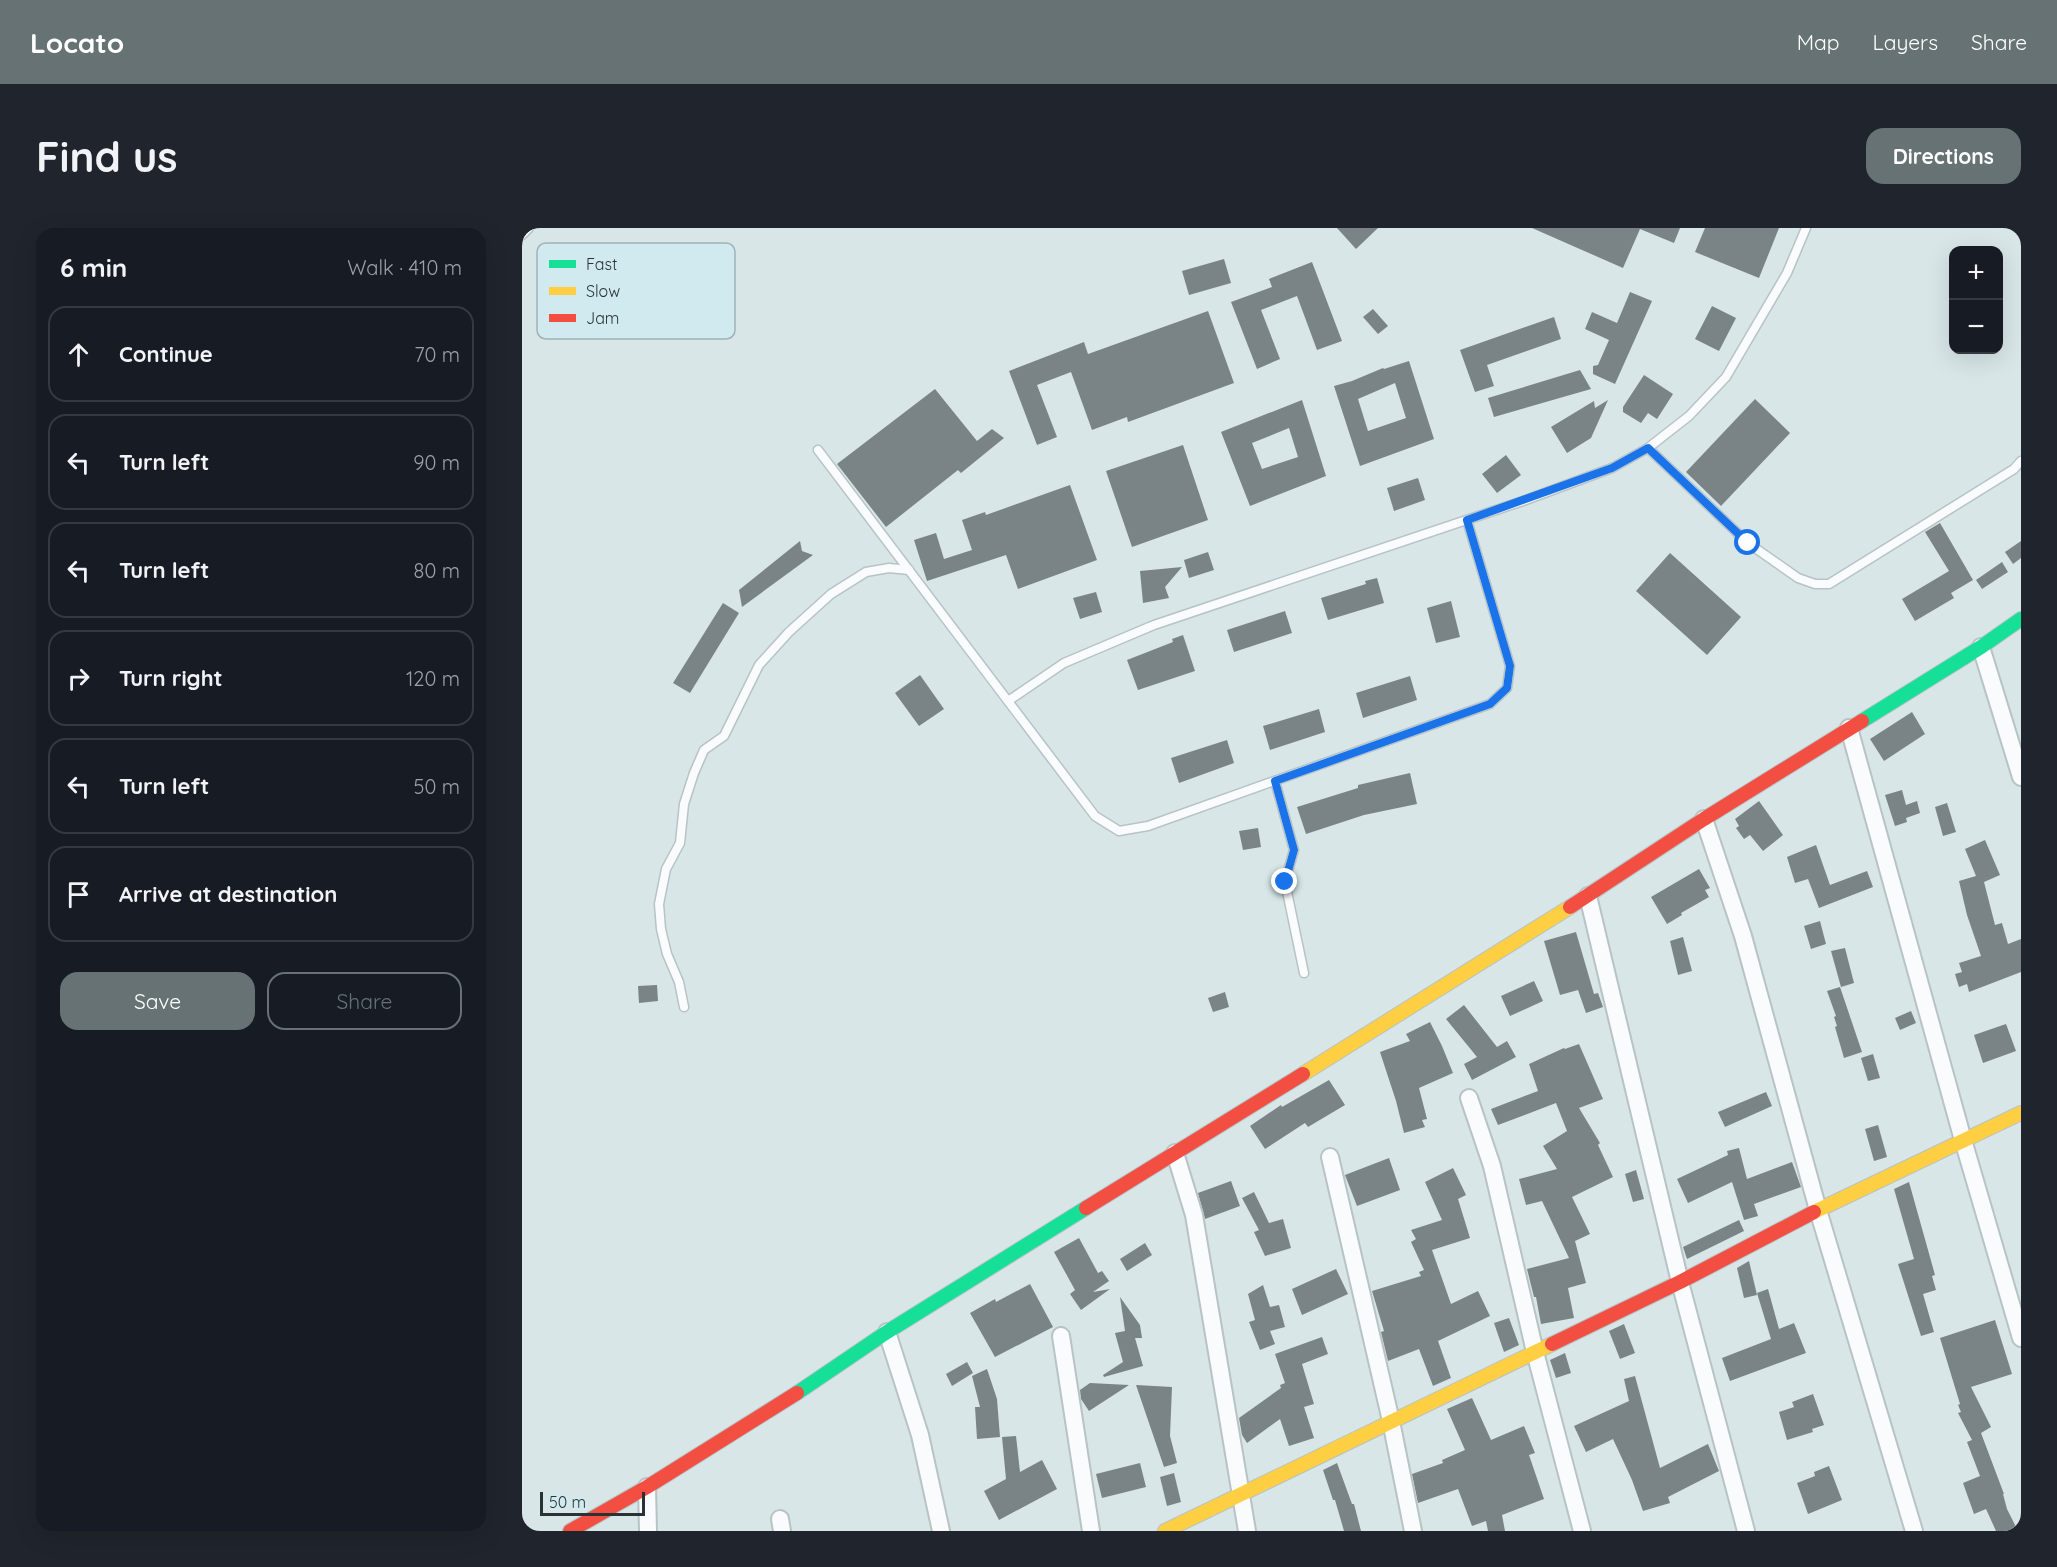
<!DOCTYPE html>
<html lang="en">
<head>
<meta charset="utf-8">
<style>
  :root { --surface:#171b24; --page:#20242c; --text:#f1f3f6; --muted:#9ea1a6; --line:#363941; --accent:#667274 }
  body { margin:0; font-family:Quicksand,sans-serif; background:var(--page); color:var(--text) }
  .controls { position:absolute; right:18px; top:18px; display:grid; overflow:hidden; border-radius:12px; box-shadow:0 6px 24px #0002 }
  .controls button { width:54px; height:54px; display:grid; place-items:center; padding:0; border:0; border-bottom:2px solid var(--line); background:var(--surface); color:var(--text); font:30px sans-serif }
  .scale { position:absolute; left:18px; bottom:15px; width:105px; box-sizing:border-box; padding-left:6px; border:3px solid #293335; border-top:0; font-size:16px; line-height:21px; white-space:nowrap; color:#293335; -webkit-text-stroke:4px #d1eaef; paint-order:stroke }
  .stop { position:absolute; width:18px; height:18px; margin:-14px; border:4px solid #1a73e8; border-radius:50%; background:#fff }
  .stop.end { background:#1a73e8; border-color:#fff; box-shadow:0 2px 6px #0008 }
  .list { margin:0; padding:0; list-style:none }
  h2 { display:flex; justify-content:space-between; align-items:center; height:78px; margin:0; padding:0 24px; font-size:26px }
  h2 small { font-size:20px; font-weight:400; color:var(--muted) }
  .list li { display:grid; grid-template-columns:39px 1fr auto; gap:18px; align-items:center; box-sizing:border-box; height:96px; margin:0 12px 12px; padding:0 12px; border:2px solid var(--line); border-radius:18px }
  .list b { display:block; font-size:22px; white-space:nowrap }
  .list em { font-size:20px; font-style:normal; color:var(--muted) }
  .actions { display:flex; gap:12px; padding:18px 24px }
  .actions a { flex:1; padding:14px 0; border:2px solid var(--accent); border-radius:18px; text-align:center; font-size:21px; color:var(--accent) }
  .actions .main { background:var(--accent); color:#fff }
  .icon { flex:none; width:33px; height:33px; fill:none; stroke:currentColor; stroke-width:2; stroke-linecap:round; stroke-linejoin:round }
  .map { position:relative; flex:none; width:1499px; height:1303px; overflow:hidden; border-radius:18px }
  header { display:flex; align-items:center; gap:36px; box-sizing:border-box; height:84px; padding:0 30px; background:var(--accent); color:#fff }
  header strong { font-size:28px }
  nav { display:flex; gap:33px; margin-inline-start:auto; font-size:21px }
  .intro { display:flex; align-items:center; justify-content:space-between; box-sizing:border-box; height:144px; padding:0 36px }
  h1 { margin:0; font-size:42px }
  .button { padding:15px 27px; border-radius:18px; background:var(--accent); color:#fff; font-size:21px; font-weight:700 }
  main { display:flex; gap:36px; padding:0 36px }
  aside { flex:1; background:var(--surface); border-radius:18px; box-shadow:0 6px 24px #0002 }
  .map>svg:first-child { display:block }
  .building { fill:#7a8486; fill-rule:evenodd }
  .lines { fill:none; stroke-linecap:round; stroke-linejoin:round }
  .lane-casing { stroke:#b7c3c5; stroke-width:11 }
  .street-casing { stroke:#b7c3c5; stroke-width:20 }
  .fast-casing { stroke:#b7c3c5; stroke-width:16 }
  .slow-casing { stroke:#b7c3c5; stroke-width:16 }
  .jam-casing { stroke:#b7c3c5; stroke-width:16 }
  .lane { stroke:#f9fbfc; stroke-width:8 }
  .street { stroke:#f9fbfc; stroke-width:16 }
  .fast { stroke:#16e098; stroke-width:14 }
  .slow { stroke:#ffcf43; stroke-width:14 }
  .jam { stroke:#f24e42; stroke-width:14 }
  .route { stroke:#1a73e8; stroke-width:8 }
  .key { fill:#d1eaef; stroke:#9fb3b7; stroke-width:1.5 }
  .key-label { font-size:16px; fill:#293335 }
</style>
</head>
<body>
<header>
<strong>Locato</strong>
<nav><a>Map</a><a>Layers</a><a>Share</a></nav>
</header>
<div class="intro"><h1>Find us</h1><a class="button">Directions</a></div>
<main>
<aside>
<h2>6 min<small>Walk · 410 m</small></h2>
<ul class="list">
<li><svg class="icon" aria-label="ahead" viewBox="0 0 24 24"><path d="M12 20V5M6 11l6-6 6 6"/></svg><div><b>Continue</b></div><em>70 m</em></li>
<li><svg class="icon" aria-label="left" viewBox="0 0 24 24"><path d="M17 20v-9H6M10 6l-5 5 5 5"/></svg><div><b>Turn left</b></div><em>90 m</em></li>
<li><svg class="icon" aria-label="left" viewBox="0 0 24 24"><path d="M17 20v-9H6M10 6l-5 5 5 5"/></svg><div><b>Turn left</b></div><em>80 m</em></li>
<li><svg class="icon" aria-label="right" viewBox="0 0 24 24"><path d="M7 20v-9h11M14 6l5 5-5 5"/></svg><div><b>Turn right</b></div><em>120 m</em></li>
<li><svg class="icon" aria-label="left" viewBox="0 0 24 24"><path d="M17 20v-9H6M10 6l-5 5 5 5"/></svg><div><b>Turn left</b></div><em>50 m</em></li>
<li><svg class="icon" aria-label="arrive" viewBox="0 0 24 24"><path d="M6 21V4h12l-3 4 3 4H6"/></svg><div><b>Arrive at destination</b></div></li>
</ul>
<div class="actions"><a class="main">Save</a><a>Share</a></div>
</aside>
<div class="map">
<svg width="1499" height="1303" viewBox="0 0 1499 1303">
  <rect width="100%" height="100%" fill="#d8e6e8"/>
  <g class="building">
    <polygon points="815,0 856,0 834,21"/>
    <polygon points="1010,0 1158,0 1152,15 1118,1 1101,40"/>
    <polygon points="1183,0 1257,0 1237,50 1173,24"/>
    <polygon points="702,31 709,55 667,67 660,43"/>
    <polygon points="790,34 820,113 795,122 775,68 739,82 758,131 735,141 709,74 750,59 747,51"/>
    <polygon points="1108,64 1130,73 1093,156 1071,146 1071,138 1076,137 1087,112 1063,101 1070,84 1095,95"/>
    <polygon points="1190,78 1214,90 1197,123 1173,111"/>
    <polygon points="851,81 866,98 856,106 841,89"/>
    <polygon points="686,83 712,155 606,194 605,189 570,202 549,144 515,157 535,209 515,217 487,143 562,114 566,126"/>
    <polygon points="1032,89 1039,111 965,137 972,158 953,164 938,122"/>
    <path d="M887,133L912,211L838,238L812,158L830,153L861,140L862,141ZM873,155L884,190L846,203L836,171Z"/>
    <polygon points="1058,142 1069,161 972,189 966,170"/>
    <polygon points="1122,147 1151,166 1135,191 1126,185 1119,195 1101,184 1101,179"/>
    <polygon points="413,161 455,213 470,201 482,210 439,245 436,242 364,299 315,236"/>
    <polygon points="1233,171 1268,205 1199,278 1164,244"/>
    <path d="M780,172L804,248L728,278L699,204ZM767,200L776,229L740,241L730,215Z"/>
    <polygon points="1086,172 1069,210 1045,225 1029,199 1072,173 1073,180"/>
    <polygon points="661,217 686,292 610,319 584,243"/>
    <polygon points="984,227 999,247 975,265 960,246"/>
    <polygon points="896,250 903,272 872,283 865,260"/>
    <polygon points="548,257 575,332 496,361 484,327 405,353 392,312 414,305 422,331 450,322 440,292 463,284 464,287"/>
    <polygon points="1418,295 1451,352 1429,365 1432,370 1393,393 1380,371 1427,343 1403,304"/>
    <polygon points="278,313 280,323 291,327 220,379 217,362"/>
    <polygon points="1499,313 1499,330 1491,336 1483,324"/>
    <polygon points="686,324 692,342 667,350 662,332"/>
    <polygon points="1148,325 1219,389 1185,427 1114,363"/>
    <polygon points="1480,334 1486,344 1460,361 1454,352"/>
    <polygon points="660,339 643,359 647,370 621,375 618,343"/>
    <polygon points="855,350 862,375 806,392 799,370 844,356 843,353"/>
    <polygon points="574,364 580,384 558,391 551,370"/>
    <polygon points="929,373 938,409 914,415 905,380"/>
    <polygon points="201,375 217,385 168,465 151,455"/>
    <polygon points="763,383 770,405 712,424 705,402"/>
    <polygon points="661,407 673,443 616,462 605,432 651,414 650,411"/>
    <polygon points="398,447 422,481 397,498 373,465"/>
    <polygon points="888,448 895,472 841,490 834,465"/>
    <polygon points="797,481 803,504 748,522 741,498"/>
    <polygon points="1390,484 1403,506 1362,533 1348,511"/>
    <polygon points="705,512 712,535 657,555 649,530"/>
    <polygon points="888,545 895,576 842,587 784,606 775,579 836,560 836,557"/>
    <polygon points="1380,562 1384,577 1395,573 1398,585 1384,590 1385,594 1373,598 1363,567"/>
    <polygon points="1237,573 1261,607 1241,623 1228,607 1222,611 1214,600 1217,598 1213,591"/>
    <polygon points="1425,575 1434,604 1421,608 1413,579"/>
    <polygon points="736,600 739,619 721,622 717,603"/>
    <polygon points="1463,612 1478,647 1462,654 1473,697 1480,695 1486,716 1499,711 1499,744 1447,764 1445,756 1437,759 1433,746 1440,744 1437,735 1459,728 1445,687 1437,653 1454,648 1443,621"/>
    <polygon points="1294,617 1308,657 1345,643 1351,659 1297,680 1286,651 1273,655 1265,629"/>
    <polygon points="1177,641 1188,660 1183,662 1187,669 1159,685 1160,687 1145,696 1129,669"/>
    <polygon points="1298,693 1304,716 1289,721 1282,698"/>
    <polygon points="1054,704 1072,766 1076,765 1081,779 1064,785 1056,762 1038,767 1022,713"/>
    <polygon points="1161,709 1170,743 1156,747 1148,713"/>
    <polygon points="1323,720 1332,755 1319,759 1309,723"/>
    <polygon points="1012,753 1021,773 988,788 979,768"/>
    <polygon points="135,757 136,773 117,775 116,758"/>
    <polygon points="1318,759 1340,824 1322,830 1313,799 1315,798 1312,789 1314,788 1305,763"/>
    <polygon points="703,764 707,779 691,784 686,770"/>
    <polygon points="942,777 975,819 985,813 994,829 950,852 942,836 955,829 924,791"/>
    <polygon points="1389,783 1394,795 1378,802 1373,790"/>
    <polygon points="908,794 920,818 931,845 897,860 905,891 900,892 903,899 882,905 874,873 858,824 888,813 884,806"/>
    <polygon points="1484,796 1494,823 1461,835 1452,807"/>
    <polygon points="1057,816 1081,871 1057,880 1078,915 1076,917 1091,949 1050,969 1068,1006 1053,1013 1064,1055 1046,1060 1052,1090 1019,1096 1014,1069 1012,1069 1005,1041 1047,1030 1020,973 1004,977 997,951 1035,941 1021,918 1045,903 1034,875 976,897 969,881 1016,863 1007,836 1042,820 1043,821"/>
    <polygon points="1351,826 1358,850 1346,853 1339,830"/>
    <polygon points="807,852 823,877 786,899 783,895 743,921 728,898 759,877 760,879"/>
    <polygon points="1244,864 1250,878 1203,899 1196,884"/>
    <polygon points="1356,897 1365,929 1352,933 1343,901"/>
    <polygon points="1217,920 1225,951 1270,934 1279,959 1232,976 1236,988 1222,992 1210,954 1166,975 1155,951 1206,927 1205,923"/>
    <polygon points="867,930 878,962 835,978 823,947"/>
    <polygon points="931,940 944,967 936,971 948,1010 910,1022 929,1076 956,1063 968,1088 916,1113 929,1150 911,1158 897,1121 866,1133 859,1104 862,1103 850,1063 899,1048 897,1044 902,1042 889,1014 894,1011 889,1002 920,992 903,954"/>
    <polygon points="1114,942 1122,971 1111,974 1103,946"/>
    <polygon points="709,953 718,978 683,991 676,965"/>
    <polygon points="1387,954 1413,1047 1410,1048 1414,1062 1401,1066 1412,1104 1399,1108 1376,1036 1392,1031 1372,961"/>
    <polygon points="732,964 747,995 761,991 769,1020 743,1028 732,1004 737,1002 720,970"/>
    <polygon points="1217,992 1222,1003 1165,1031 1161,1019"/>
    <polygon points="557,1010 576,1045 580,1043 587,1053 571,1064 588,1061 559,1082 548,1066 553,1062 532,1024"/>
    <polygon points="623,1015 630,1027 605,1043 598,1031"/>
    <polygon points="1227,1033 1235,1067 1222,1070 1215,1040"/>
    <polygon points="814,1041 826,1066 780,1087 770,1061"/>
    <polygon points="508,1056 531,1099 473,1129 448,1085 473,1071 474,1074"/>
    <polygon points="741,1057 748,1079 757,1077 763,1099 748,1103 753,1116 738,1122 727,1094 733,1092 726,1066"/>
    <polygon points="1246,1061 1257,1101 1272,1095 1284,1125 1208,1153 1200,1130 1249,1111 1235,1065"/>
    <polygon points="598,1069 618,1097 620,1110 613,1110 621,1138 582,1149 581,1147 601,1134 593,1105 603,1103"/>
    <polygon points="987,1090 997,1117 982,1124 972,1095"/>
    <polygon points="1473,1092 1490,1146 1449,1159 1469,1199 1459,1205 1482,1266 1481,1266 1485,1281 1496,1303 1474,1303 1464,1281 1452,1286 1441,1255 1458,1248 1445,1214 1450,1212 1436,1185 1439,1184 1436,1177 1438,1176 1418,1110"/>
    <polygon points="1102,1096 1113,1125 1098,1131 1087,1103"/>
    <polygon points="800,1109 806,1126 780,1136 792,1176 782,1179 792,1210 767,1218 758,1191 725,1215 720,1207 717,1190 759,1160 758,1157 763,1155 753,1126"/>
    <polygon points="1043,1125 1049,1145 1034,1150 1028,1132"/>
    <polygon points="445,1134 451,1145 430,1158 424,1146"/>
    <polygon points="465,1141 475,1171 478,1209 455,1211 453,1179 458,1179 450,1148"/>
    <polygon points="1113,1148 1138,1240 1186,1216 1197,1243 1146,1269 1148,1275 1121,1283 1110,1252 1091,1211 1064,1224 1052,1198 1107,1173 1102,1151"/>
    <polygon points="568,1155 607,1157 567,1183 559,1171 558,1162"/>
    <polygon points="614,1157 650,1159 648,1208 655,1235 642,1239"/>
    <polygon points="1291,1166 1302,1197 1290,1201 1291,1204 1265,1212 1257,1184 1272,1179 1270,1174"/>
    <polygon points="950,1170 969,1212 1002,1198 1013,1225 1007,1227 1022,1271 980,1287 983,1303 966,1303 964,1293 950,1298 936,1261 896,1275 890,1246 921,1235 920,1232 943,1222 925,1181"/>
    <polygon points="494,1208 498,1244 520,1232 535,1261 477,1292 462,1263 484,1251 480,1209"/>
    <polygon points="618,1235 624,1259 580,1270 574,1246"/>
    <polygon points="815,1235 830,1276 832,1276 839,1303 822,1303 813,1272 811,1272 801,1242"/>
    <polygon points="1307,1238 1320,1272 1286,1286 1275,1255 1293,1248 1292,1244"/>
    <polygon points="652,1245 659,1274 645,1278 638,1249"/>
  </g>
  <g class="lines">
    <g class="lane-casing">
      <g id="lane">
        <polyline points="0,7 7,0"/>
        <polyline points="1126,220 1226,315 1276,350 1293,356 1307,356 1492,241 1499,233"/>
        <polyline points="296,222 573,588 597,603 626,598 968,476 985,460 988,438 945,292"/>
        <polyline points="486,473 542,435 632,397 1001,273 1090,240 1126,220 1167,188 1204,149 1265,45 1284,0"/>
        <polyline points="753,553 772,622 763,654 782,745"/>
        <polyline points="162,779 157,754 145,726 139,701 137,676 144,641 158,615 162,576 172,545 182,522 202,508 237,437 267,404 309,366 344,344 367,340 387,342"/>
      </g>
    </g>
    <g class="street-casing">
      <g id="street">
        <polyline points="1459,419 1499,549"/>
        <polyline points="1327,500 1441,912 1499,1110"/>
        <polyline points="1182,591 1221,708 1296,982 1392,1303"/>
        <polyline points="1066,668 1158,1054 1224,1303"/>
        <polyline points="947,870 970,938 1013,1124 1060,1303"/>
        <polyline points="653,925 672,987 725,1303"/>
        <polyline points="808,929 869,1193 891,1303"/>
        <polyline points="365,1104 398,1207 419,1303"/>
        <polyline points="539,1108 569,1303"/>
        <polyline points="125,1259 126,1303"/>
        <polyline points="258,1291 260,1303"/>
      </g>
    </g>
    <g class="fast-casing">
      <g id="fast">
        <polyline points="1340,493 1459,419 1499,391"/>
        <polyline points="275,1165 365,1104 564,980"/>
      </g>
    </g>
    <g class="slow-casing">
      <g id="slow">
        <polyline points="781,846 1048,679"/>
        <polyline points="1292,984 1499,885"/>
        <polyline points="643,1303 1030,1116"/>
      </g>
    </g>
    <g class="jam-casing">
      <g id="jam">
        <polyline points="1048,679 1182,591 1340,493"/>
        <polyline points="564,980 781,846"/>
        <polyline points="1030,1116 1158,1054 1292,984"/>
        <polyline points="48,1303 125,1259 275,1165"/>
      </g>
    </g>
    <use href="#lane" class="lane"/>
    <use href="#street" class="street"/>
    <use href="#fast" class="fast"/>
    <use href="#slow" class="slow"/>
    <use href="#jam" class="jam"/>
  </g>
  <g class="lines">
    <polyline class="route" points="763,654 772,622 753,553 968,476 985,460 988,438 945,292 1090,240 1126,220 1226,315"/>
  </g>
  <rect x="15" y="15" width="198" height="96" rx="9" class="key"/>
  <rect x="27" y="32" width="27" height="8" fill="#16e098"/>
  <rect x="27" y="59" width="27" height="8" fill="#ffcf43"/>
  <rect x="27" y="86" width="27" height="8" fill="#f24e42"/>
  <g class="key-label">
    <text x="64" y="42">Fast</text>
    <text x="64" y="69">Slow</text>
    <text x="64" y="96">Jam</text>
  </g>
</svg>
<div class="controls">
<button>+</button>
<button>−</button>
</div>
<div class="scale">50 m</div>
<div class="stop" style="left:1226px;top:315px"></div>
<div class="stop end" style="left:763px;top:654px"></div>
</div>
</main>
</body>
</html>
